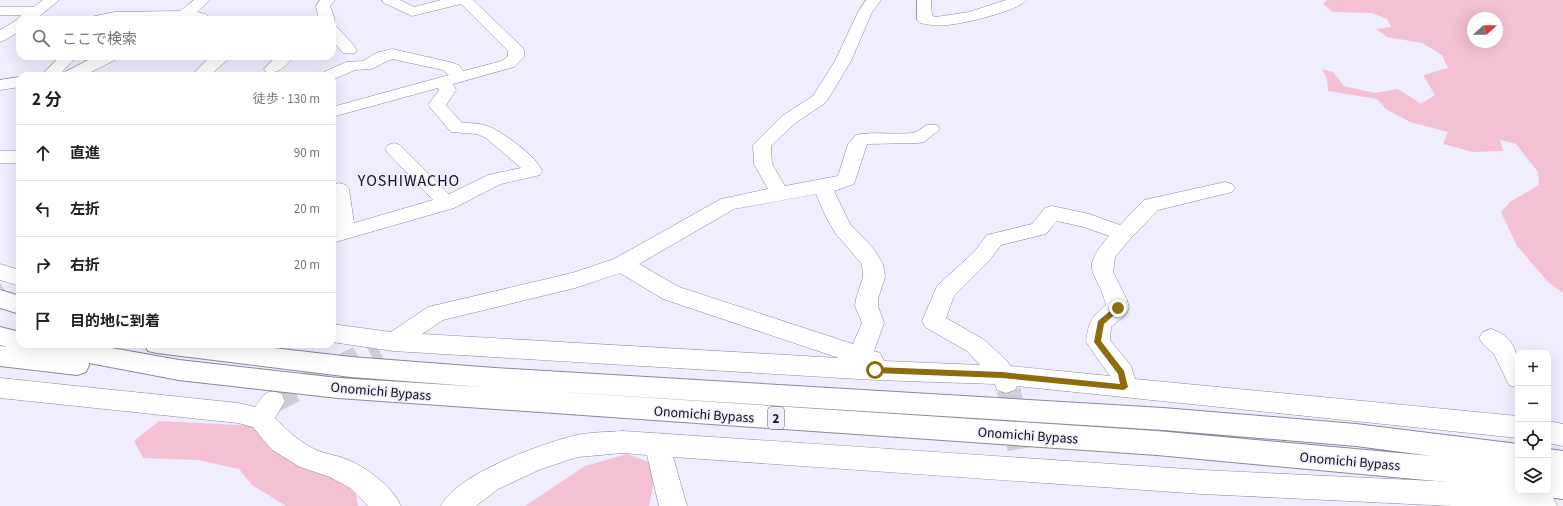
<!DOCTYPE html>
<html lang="ja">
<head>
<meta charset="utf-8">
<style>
  :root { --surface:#fff; --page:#f6f6f6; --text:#202124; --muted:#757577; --line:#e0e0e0 }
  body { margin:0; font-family:"Source Sans 3","Noto Sans JP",sans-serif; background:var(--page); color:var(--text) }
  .controls { position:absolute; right:12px; bottom:12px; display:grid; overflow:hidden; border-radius:8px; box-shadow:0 4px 16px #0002 }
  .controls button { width:36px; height:36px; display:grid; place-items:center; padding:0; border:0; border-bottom:1px solid var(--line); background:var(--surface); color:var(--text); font:20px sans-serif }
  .compass { position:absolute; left:1467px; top:12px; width:36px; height:36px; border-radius:50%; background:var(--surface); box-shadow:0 4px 16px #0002; rotate:69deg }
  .stop { position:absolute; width:12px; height:12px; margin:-9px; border:3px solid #8d6c0e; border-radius:50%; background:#fff }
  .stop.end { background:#8d6c0e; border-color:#fff; box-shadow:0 1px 4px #0008 }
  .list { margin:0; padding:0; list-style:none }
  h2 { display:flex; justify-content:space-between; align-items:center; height:52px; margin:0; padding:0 16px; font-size:17px }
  h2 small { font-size:13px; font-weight:400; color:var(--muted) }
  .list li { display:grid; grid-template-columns:26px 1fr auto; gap:12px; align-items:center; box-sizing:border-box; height:56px; padding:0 16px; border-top:1px solid var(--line) }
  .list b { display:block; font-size:15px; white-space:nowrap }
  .list em { font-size:13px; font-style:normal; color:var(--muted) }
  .icon { flex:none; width:22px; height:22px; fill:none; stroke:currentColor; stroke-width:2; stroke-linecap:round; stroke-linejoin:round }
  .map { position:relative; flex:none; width:1563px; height:506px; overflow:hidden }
  .search { position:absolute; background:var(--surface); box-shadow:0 4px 16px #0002; left:16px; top:16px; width:320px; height:44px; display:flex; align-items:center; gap:10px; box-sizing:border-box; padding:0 14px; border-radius:12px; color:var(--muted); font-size:15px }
  .panel { position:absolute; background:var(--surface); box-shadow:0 4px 16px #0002; left:16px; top:72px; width:320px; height:276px; border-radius:12px }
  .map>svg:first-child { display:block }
  .green { fill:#f3c1d3; fill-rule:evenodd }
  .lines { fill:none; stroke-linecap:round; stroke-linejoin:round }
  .minor-tunnel-far1 { stroke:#cfccdc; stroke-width:20; stroke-dasharray:20 10; stroke-linecap:butt }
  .minor-tunnel { stroke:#cfccdc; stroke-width:24; stroke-dasharray:24 12; stroke-linecap:butt }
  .minor-casing { stroke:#8b879b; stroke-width:1 }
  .highway-casing { stroke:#8b879b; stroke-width:2 }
  .minor { fill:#fff; fill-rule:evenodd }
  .highway { fill:#fff; fill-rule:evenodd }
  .route { fill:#8d6c0e }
  .labels { text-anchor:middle; stroke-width:3; stroke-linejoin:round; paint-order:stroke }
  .shield { fill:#f0edff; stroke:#55525d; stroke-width:1 }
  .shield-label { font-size:13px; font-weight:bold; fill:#121017 }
  .street-label { font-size:14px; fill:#121017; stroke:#f0edff }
  .quarter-label { font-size:16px; letter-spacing:1px; fill:#121017; stroke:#f0edff }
</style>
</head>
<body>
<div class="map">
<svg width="1563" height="506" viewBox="0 0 1563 506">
  <rect width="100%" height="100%" fill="#f0edff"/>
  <g class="green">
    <path d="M1327,0H1563V293L1549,283L1517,246L1501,212L1510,202L1539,185L1538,172L1516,144L1500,140L1503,151L1473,152L1443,144L1448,132L1410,122L1386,109L1377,99L1328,91L1327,80L1322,69L1333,72L1344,86L1375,93L1398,89L1421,104L1435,95L1423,75L1448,68L1442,55L1422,43L1387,37L1376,29L1391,27L1387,19L1372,13L1333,12L1323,4ZM1473,18H1497V42H1473Z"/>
    <polygon points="159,421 257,426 355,488 358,506 286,506 252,485 239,469 198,460 143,458 134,441"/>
    <polygon points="627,454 657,465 649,506 525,506 585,466"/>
  </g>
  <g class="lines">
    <polyline class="minor-tunnel-far1" points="0,287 2,286"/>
    <g class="minor-tunnel">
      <polyline points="1009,390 1020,453"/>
      <polyline points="273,401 378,348"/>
    </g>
    <g class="minor-casing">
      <g id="minor">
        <polygon points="43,0 59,0 35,20 20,20 20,31 5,40 0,42 0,30 17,20 21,15 0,15 0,7 34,7"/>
        <polygon points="194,0 210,0 197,12 206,14 209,17 207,20 87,20 90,17 115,12 180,11"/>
        <polygon points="320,0 335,0 330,6 335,20 332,23 332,20 319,20 316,6"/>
        <path d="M382,0H400L414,7L441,0H473L522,47L524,50V57L514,67L453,84L456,90L446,105L462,123C470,123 479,123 487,126C500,130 539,158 542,171L540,175L501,184L454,208L332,243V229L334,228L332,185L339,183L346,185L349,189L354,223L433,200L388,153L385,149L388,145L394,143L400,145L449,194L488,175L521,168L486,138L477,134L451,132L428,105L439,90L438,88L332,117V107L449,75L443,70L392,59L371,69L355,70L332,80V76H322L324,72L346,62L363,61L376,53L392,49L454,63L460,66L463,71L502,61L508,56V51L461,4L412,16L384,3Z"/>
        <path d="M866,0H881L872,12L851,61L828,99L825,103L794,124L771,146L772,164L785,186L838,176L848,144L856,135C874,131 893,135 912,133C923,131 923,122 937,125L940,129L924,142L918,143L867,144L854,184L834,191L850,224L873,248L883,264L885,277L878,299V306L884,323L874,351L880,353L884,361L980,365L967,351L925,327L922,321L937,286L974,252L987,235L1032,224L1045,208L1052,206L1089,214L1120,225L1144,200L1225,182L1232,184L1235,188L1232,192L1158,210L1130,239L1115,257L1113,272L1127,300L1129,308L1126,314L1111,327L1110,340L1131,366L1135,379L1518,416V438L1017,386L1015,390L1006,393L997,390L995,384L875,380L393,351L332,342V324L391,332L428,307L572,273L614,259L721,199L768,189L754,164L753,145L782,116L813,96L835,61L858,12ZM816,194L827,219L836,234L862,264L863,277L856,299L855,306L862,323L853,344L679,287L639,264L734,209ZM1057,221L1084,227L1109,236C1077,273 1098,270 1106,305C1090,319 1089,321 1086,342L1110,376L1010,366L1007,361L983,339L946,318L954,296L988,262L1001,245L1046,234ZM620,273L663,299L839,358L422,334L443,320L575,288Z"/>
        <path d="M917,0H931L932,16L936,17L969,12L1006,0H1026C1019,11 962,24 947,25C938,26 929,25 920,23L917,20Z"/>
        <polygon points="332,25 337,27 355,47 357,50 355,53 343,53 332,40"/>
        <polygon points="60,56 77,56 58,76 41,76"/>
        <polygon points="96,56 119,56 117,59 83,76 63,76 65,72"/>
        <polygon points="211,56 232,56 209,76 191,76"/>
        <path d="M277,56H294C287,65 278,75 266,72L264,69Z"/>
        <polygon points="20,77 20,87 0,90 0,80"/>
        <rect x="0" y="151" width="20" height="12"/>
        <polygon points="0,264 20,270 20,286 0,280"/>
        <path d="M1491,329C1521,339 1518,361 1518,388L1509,385L1494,354L1483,344L1479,338L1483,332Z"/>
        <path d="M0,378L238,403L255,407C264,395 266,388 282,394L285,401L275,418C287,431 300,442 316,450C325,454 336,455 346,459C366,467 392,486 401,506H368L350,488L330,477L300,467L271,449L253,427L238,423L0,398Z"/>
        <polygon points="1548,421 1563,424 1563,446 1548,443"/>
        <path d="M623,431L1202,470L1455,482L1543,494L1553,497L1557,506H1452L1202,494L673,457L687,506H659L647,455L623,453L578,457L541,469L498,489L476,506H441C456,474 543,443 577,435C592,432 608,432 623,431Z"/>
      </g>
    </g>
    <g class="highway-casing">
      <g id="highway">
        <polygon points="0,290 20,296 20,314 0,308"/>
        <path d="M0,327L20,332V344H89L179,360L338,378L483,387L351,377L157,353L148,351L145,344H238L351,357L495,368L1163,408L1356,424L1518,444V491H1522L1518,492L1458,483L1157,455L338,398L179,380L89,363V365L86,372L77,375L0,366V346L8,347L0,345ZM545,391L1163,430L1356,446L1432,456L1157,431Z"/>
        <polygon points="1548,449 1563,451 1563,499 1548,497 1537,491 1548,491"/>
      </g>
    </g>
    <use href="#minor" class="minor"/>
    <use href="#highway" class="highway"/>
  </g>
  <polygon class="route" points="1116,306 1118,306 1122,308 1104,324 1101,341 1124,371 1128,387 1124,390 1002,378 875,373 871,370 875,367 1002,372 1120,384 1118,374 1094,342 1098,321"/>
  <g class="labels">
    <rect class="shield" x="768" y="407" width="16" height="22" rx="3"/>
    <g class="shield-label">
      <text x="776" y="423">2</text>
    </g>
    <g class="street-label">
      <text transform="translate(381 391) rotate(5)" y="5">Onomichi Bypass</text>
      <text transform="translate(704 414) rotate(4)" y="5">Onomichi Bypass</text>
      <text transform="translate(1028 435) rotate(4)" y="5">Onomichi Bypass</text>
      <text transform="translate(1350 461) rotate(5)" y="5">Onomichi Bypass</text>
    </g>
    <g class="quarter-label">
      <text x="409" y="186">YOSHIWACHO</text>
    </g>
  </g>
</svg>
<div class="controls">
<button>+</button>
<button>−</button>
<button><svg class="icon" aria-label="locate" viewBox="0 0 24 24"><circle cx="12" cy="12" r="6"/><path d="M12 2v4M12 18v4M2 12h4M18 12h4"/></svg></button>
<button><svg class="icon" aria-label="layers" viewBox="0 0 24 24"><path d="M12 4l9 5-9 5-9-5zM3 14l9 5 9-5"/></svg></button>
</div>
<svg class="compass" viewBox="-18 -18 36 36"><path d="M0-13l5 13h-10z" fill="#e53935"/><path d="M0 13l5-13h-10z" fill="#757577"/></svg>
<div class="stop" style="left:875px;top:370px"></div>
<div class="stop end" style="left:1118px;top:308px"></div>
<div class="search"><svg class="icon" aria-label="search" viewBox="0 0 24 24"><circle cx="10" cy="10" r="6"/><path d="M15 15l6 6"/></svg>ここで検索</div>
<section class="panel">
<h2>2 分<small>徒歩 · 130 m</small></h2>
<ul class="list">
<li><svg class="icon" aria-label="ahead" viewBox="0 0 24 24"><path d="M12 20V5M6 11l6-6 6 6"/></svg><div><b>直進</b></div><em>90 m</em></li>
<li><svg class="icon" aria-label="left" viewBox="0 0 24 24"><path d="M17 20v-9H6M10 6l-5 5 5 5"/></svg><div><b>左折</b></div><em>20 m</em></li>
<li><svg class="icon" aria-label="right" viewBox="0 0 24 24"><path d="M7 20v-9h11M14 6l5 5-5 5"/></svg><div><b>右折</b></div><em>20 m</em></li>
<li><svg class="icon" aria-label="arrive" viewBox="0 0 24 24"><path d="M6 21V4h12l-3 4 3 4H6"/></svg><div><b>目的地に到着</b></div></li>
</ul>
</section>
</div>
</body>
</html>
